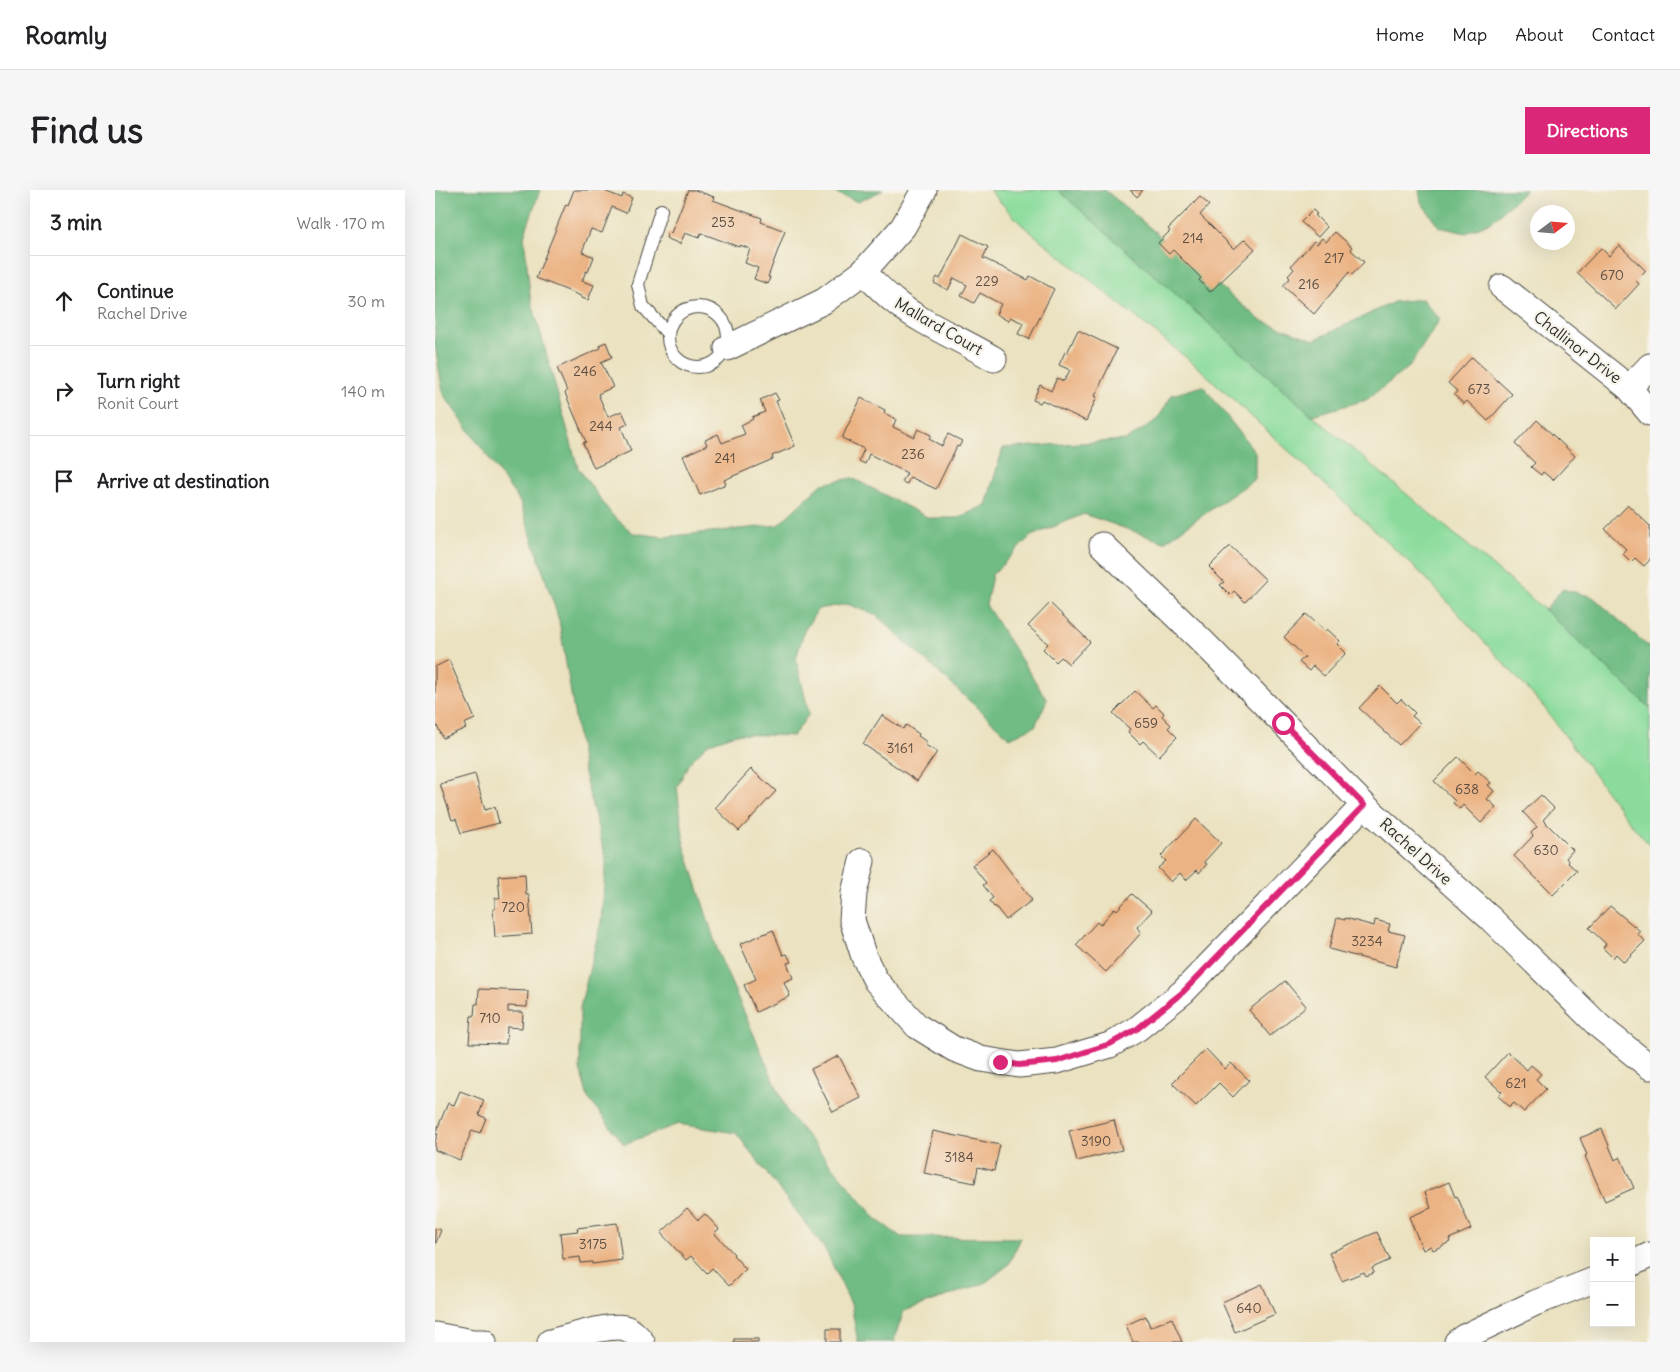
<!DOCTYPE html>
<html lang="en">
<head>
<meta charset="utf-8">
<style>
  :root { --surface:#fff; --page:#f6f6f6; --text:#202124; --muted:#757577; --line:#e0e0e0; --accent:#db2777 }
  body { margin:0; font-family:Delius,sans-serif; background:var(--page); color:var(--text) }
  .controls { position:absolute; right:15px; bottom:15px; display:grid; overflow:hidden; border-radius:0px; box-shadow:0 5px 20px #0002 }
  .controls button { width:45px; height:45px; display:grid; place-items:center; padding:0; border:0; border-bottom:1px solid var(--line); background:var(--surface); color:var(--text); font:25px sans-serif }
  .compass { position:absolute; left:1095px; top:15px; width:45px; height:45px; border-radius:50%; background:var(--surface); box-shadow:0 5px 20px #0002; rotate:74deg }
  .stop { position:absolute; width:15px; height:15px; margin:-11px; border:4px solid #db2777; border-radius:50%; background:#fff }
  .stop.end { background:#db2777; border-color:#fff; box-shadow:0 1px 5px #0008 }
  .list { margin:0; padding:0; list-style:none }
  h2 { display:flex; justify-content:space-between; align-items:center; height:65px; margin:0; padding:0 20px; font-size:21px }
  h2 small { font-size:16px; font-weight:400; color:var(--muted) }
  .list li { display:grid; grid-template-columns:32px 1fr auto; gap:15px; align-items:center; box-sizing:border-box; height:90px; padding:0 20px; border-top:1px solid var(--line) }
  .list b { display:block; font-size:19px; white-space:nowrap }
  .list p { margin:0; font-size:16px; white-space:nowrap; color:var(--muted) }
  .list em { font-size:16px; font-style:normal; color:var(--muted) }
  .icon { flex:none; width:28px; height:28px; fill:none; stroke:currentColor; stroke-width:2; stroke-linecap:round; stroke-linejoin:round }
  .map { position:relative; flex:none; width:1215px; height:1152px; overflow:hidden; border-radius:0px }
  header { display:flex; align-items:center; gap:30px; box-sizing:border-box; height:70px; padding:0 25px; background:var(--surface); border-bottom:1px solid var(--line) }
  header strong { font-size:24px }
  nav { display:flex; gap:28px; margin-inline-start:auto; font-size:18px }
  .intro { display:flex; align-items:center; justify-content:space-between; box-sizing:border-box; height:120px; padding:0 30px }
  h1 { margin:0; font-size:35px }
  .button { padding:12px 22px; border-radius:0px; background:var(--accent); color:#fff; font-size:18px; font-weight:700 }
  main { display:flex; gap:30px; padding:0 30px }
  aside { flex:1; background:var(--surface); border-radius:0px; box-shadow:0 5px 20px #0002 }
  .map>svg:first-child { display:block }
  .green { fill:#8bdc9c; stroke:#5b8464 }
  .forest { fill:#70bc84; stroke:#4e7458 }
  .building { fill:#ebb384 }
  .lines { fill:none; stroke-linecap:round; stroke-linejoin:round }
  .service-casing { stroke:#484641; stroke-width:14 }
  .minor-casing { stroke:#484641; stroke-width:27 }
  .service { stroke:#fff; stroke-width:12 }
  .minor { stroke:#fff; stroke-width:25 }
  .route { stroke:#db2777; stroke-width:6 }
  .labels { text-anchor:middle; stroke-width:4.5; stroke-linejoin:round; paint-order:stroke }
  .number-label { font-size:14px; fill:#5b4d41 }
  .street-label { font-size:16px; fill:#2b2b2b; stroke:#f7f3e8 }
</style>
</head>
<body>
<header>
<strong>Roamly</strong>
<nav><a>Home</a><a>Map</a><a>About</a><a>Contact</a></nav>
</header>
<div class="intro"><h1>Find us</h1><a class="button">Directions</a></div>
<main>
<aside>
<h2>3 min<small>Walk · 170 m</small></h2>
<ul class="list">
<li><svg class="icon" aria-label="ahead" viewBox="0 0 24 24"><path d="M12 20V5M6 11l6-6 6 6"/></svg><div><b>Continue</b><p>Rachel Drive</p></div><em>30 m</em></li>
<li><svg class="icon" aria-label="right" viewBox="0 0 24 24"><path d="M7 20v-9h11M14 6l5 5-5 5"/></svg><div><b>Turn right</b><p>Ronit Court</p></div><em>140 m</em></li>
<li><svg class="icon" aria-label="arrive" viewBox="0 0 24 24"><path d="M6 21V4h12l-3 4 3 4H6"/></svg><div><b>Arrive at destination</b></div></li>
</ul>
</aside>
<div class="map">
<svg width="1215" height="1152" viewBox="0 0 1215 1152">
  <rect width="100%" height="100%" fill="#f7f3e8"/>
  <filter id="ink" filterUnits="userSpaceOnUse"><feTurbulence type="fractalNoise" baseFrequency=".02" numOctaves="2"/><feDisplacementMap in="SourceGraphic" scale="10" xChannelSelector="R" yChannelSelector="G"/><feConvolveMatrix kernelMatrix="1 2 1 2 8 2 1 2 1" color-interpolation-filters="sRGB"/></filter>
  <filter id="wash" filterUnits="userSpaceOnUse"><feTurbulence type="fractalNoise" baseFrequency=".0096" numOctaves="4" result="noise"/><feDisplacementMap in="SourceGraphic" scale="20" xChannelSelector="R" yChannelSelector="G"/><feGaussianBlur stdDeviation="1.12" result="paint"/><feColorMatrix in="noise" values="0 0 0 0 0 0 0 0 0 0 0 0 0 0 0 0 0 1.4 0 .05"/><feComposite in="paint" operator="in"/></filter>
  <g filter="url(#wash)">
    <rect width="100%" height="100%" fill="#eae2c0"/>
    <polygon class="green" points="554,0 623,0 877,225 1110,420 1215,518 1215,655 1196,634 1108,516 989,386 764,178 587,35"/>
    <g class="forest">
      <polygon points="0,0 105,0 89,46 95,105 143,278 177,325 198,343 228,347 343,335 387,294 417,288 494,328 523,328 551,315 568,258 691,250 722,230 737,205 768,196 820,262 820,289 729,352 649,324 596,346 557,385 551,415 612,510 600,536 575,548 441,425 412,414 383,419 369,441 361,469 374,524 358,546 301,544 274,553 254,573 242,597 249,654 284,765 353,923 442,1030 466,1047 586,1048 573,1075 550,1093 469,1121 459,1149 460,1152 423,1152 416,1114 390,1059 301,943 243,934 189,954 153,908 145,879 145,818 166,732 171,670 149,583 124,430 85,312 8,204 0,154"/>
      <polygon points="394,0 448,0 423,12"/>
      <polygon points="623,0 670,0 825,130 879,150 959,112 987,109 1005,129 974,177 931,210 877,225"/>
      <polygon points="984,0 1091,0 1057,31 1031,43 1004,37 986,12"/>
      <polygon points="1127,399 1158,407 1215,458 1215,518 1110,420"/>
    </g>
    <g id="blocks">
      <g class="building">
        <polygon points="139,0 167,0 187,8 188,4 197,8 191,23 177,17 167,43 156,39 147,62 159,67 153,82 151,81 147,91 159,95 153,110 146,108 146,106 101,88 131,14 133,15"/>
        <polygon points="253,0 260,0 279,7 278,10 327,28 326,32 350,41 333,87 335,87 333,94 319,89 323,78 310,73 315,59 305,55 304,57 266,43 264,48 250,43 245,54 231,48 233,42 236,43"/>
        <polygon points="695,0 708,0 702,7"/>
        <polygon points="765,7 774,15 765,25 799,59 810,49 820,59 775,102 764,90 766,88 738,60 734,64 723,53 735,41 733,39"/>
        <polygon points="878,20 882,24 880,25 892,37 883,47 866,32"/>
        <polygon points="900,42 917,57 916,60 929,72 917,85 914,82 879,124 848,96 855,88 853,86 859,79 856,76 879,51 882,54 887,48 891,52"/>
        <polygon points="527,44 553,57 548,68 593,90 595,86 619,99 594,149 583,144 588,133 575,127 573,131 561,124 566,114 545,103 539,113 526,106 532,95 519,88 513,100 499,93 502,87 505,89"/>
        <polygon points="1184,55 1211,81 1201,91 1204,94 1181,119 1142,83 1166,58 1174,66"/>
        <polygon points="643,140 682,159 660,206 662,207 651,231 607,210 605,213 598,210 605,195 616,201 622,188 629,191 635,180 624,175 630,162 632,163"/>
        <polygon points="171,152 177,167 166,172 178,197 163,204 173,227 187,221 193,234 186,237 196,261 159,278 148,253 151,252 130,203 132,201 122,178 166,158 164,155"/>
        <polygon points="1037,167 1077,204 1053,231 1032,211 1029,214 1019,205 1022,201 1013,193"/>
        <polygon points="340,203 344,210 341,211 360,256 337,266 338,269 289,290 291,294 265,305 248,266 272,255 270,250 283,244 287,253 310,244 306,235 318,229 317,227 330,222 325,210"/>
        <polygon points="426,208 450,220 449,223 461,229 458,237 479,247 483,239 496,245 494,249 507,256 513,244 527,251 524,257 522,256 501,299 475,287 472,294 467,292 472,283 434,264 430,274 424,271 429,259 407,248"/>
        <polygon points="1102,230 1140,266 1118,290 1108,282 1106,285 1096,277 1100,273 1080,254"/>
        <polygon points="1193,315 1215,336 1215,370 1209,376 1200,368 1196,372 1187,363 1191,359 1170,339"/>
        <polygon points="795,356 831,390 810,412 799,401 795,405 785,395 789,392 774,377"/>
        <polygon points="615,413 655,452 634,474 626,467 621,472 608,459 613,454 593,436"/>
        <polygon points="871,424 890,441 892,439 905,451 902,454 911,463 889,486 878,476 874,481 864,472 870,467 849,447"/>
        <polygon points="14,470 40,529 29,534 31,538 8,548 0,532 0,477"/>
        <polygon points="945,496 962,513 966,509 980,523 977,526 985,533 964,555 924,518"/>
        <polygon points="700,501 718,518 721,515 729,523 727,526 736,535 733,538 742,547 724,566 708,551 705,554 693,542 695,539 678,523"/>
        <polygon points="447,525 468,539 471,535 484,544 483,546 492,552 490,555 502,562 482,591 428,554"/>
        <polygon points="1023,567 1040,584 1043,581 1056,593 1053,595 1059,601 1052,609 1061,617 1046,633 1028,615 1025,619 1018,613 1020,611 999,591"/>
        <polygon points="316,579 341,601 304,641 280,618"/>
        <polygon points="40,584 50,620 60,617 64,633 26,643 21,629 17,630 5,594"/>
        <polygon points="1106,605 1119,618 1108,630 1138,660 1131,668 1134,672 1133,673 1142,681 1118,705 1079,666 1098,646 1096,643 1102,637 1088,622"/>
        <polygon points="761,629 786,653 769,672 772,674 764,683 762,680 751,690 745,683 736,692 723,678 731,671 726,666"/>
        <polygon points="558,659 597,710 571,730 560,716 559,717 554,711 558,708 548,695 551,693 537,675"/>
        <polygon points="90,684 91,705 94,705 97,744 60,747 58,719 60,719 60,708 65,708 63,686"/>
        <polygon points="697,704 717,721 702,737 706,743 671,782 641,755 662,732 665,735 680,718 682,720"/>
        <polygon points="1175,716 1205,741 1202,744 1210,751 1189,772 1181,764 1178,768 1168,758 1171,754 1154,738"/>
        <polygon points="902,728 910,730 910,728 939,736 940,730 955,734 953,741 970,745 961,777 894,759"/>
        <polygon points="338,740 348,765 352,764 356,772 352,773 358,788 349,792 355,806 321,822 309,795 321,789 305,754"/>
        <polygon points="850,791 871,816 835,846 814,820"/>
        <polygon points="44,799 93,801 92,817 73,816 73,822 88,822 87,838 72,837 71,854 34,853 36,826 39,826 40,814 43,814"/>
        <polygon points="771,859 790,879 796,873 814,890 798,907 784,893 761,916 737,893"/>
        <polygon points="1073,862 1092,880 1096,875 1106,884 1101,889 1111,899 1089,922 1079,913 1075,917 1063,906 1067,902 1050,887"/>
        <polygon points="404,866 426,908 398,922 376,879"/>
        <polygon points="25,901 49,910 44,925 51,928 45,943 37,940 25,970 0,960 0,951 3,944 0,944 13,913 19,915"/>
        <polygon points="679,930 687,960 642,971 634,941"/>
        <polygon points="1167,939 1180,970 1185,967 1199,998 1170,1011 1150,966 1152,965 1145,948"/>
        <polygon points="498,941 565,955 559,981 543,977 540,993 489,983"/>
        <polygon points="1014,992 1020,1007 1022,1006 1023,1008 1036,1039 1014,1049 1015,1052 998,1060 996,1056 988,1060 974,1027 996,1018 990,1002"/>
        <polygon points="252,1018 263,1030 270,1024 284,1039 279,1043 299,1064 298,1065 311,1079 294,1096 277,1078 272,1083 256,1066 251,1070 226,1043"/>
        <polygon points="182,1033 187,1070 157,1074 157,1072 146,1073 145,1067 128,1069 125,1043 143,1041 142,1038"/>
        <polygon points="0,1038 6,1040 0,1055"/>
        <polygon points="942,1042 955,1070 937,1078 939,1083 931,1086 929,1082 907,1091 894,1063"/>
        <polygon points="827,1094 840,1124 800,1142 787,1112"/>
        <polygon points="711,1126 715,1137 737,1128 747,1152 698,1152 691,1135"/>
        <rect x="392" y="1139" width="13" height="13"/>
        <rect x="299" y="1149" width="24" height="3"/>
      </g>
    </g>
  </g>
  <g filter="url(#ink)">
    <use href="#blocks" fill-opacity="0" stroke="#484641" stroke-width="1"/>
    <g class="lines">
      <g class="service-casing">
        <g id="service">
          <polyline points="226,20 203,94 208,116 233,144"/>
          <circle cx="263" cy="147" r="30"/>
        </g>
      </g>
      <g class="minor-casing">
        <g id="minor">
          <path d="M428,82C438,91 448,102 459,111C489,135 526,149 559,169"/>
          <polyline points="1067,97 1194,198 1215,223"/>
          <polyline points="292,158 389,111 428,82 468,37 489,0"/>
          <polyline points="1194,198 1215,176"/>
          <polyline points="667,355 767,451 929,615 1055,728 1164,836 1215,877"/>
          <polyline points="427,671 419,703 417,730 429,767 441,791 482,836 519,859 546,869 584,875 622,871 675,855 702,839 748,802 929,615"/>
          <polyline points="1196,1074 1215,1065"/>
          <polyline points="0,1145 38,1152 49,1152"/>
          <path d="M115,1152C132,1148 178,1132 193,1139C199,1142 203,1147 207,1152"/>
          <polyline points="1022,1152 1029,1147 1100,1113 1159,1090"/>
        </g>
      </g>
      <use href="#service" class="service"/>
      <use href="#minor" class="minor"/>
    </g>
  </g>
  <g class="lines" filter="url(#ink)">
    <polyline class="route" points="565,872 584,875 622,871 675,854 702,839 748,802 929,615 848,533"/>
  </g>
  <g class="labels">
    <g class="number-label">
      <text x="288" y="37">253</text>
      <text x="758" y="53">214</text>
      <text x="899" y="73">217</text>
      <text x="1177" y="90">670</text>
      <text x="552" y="96">229</text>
      <text x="874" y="99">216</text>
      <text x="150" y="186">246</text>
      <text x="1044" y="204">673</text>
      <text x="166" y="241">244</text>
      <text x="478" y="269">236</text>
      <text x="290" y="273">241</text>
      <text x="711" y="538">659</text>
      <text x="465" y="563">3161</text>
      <text x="1032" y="604">638</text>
      <text x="1111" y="665">630</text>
      <text x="78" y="722">720</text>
      <text x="932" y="756">3234</text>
      <text x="55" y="833">710</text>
      <text x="1081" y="898">621</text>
      <text x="661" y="956">3190</text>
      <text x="524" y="972">3184</text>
      <text x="158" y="1059">3175</text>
      <text x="814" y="1123">640</text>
    </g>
    <g class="street-label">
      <text transform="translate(504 136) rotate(30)" y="6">Mallard Court</text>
      <text transform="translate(1143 157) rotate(38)" y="6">Challinor Drive</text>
      <text transform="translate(981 661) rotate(42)" y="6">Rachel Drive</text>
    </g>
  </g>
</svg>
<div class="controls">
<button>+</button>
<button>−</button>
</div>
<svg class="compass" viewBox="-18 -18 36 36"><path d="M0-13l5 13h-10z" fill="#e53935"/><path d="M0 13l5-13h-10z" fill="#757577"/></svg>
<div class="stop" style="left:848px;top:533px"></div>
<div class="stop end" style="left:565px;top:872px"></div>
</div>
</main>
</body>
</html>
